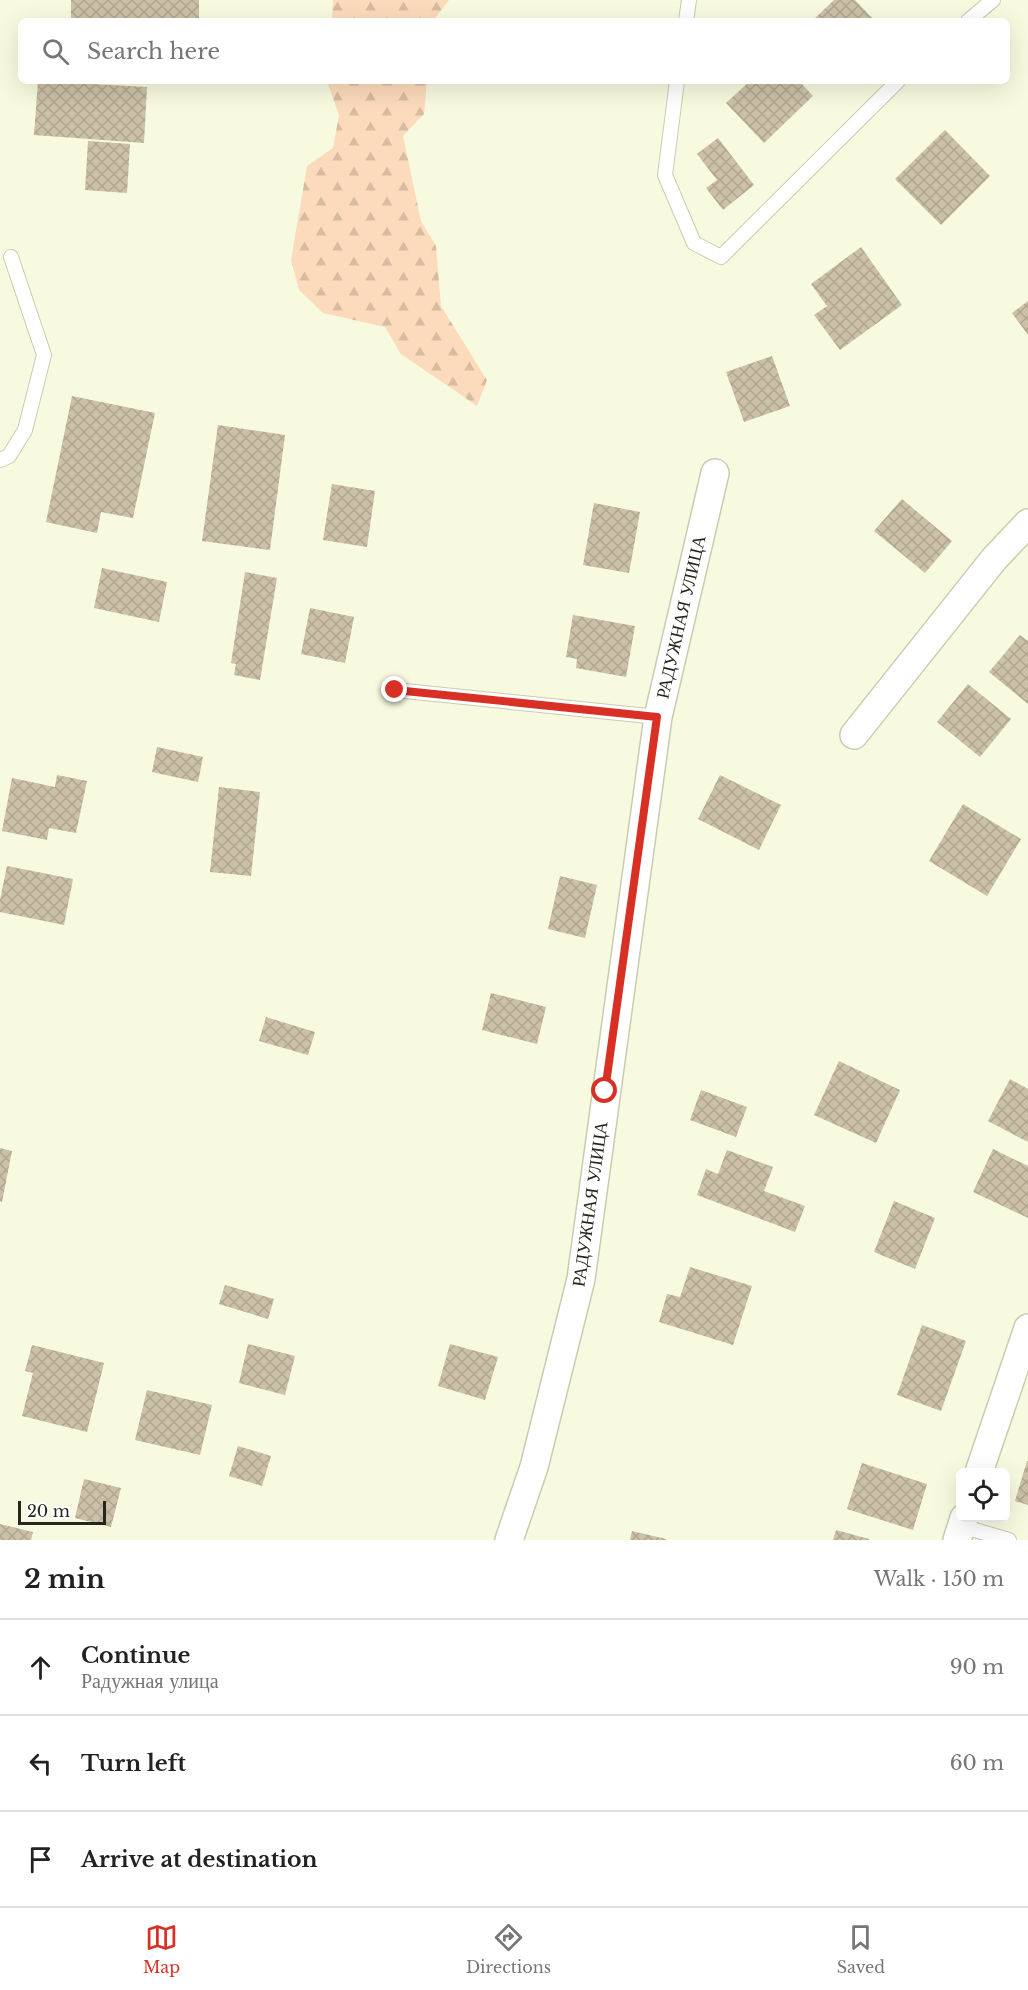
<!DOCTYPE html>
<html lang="en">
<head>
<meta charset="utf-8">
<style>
  :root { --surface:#fff; --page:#f2f2f2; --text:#222; --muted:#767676; --line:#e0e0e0; --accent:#d93025 }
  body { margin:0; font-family:"Libre Baskerville",serif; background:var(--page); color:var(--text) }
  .controls { position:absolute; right:18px; bottom:18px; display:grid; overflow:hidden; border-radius:9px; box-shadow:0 6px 24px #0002 }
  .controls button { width:54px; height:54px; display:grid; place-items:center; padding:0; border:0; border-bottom:2px solid var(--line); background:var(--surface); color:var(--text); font:30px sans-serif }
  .scale { position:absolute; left:18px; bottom:15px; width:88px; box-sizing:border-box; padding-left:6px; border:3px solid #26261c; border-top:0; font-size:16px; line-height:21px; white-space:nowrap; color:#26261c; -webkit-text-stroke:4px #fff; paint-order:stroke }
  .stop { position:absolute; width:18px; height:18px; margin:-14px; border:4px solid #d93025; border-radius:50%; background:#fff }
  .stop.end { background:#d93025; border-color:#fff; box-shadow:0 2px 6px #0008 }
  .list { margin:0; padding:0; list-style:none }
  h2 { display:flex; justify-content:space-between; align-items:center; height:78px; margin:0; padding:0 24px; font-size:26px }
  h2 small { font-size:20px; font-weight:400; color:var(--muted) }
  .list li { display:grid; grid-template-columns:39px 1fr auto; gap:18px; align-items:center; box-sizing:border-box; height:96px; padding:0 24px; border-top:2px solid var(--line) }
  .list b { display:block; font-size:22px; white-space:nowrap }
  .list p { margin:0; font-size:20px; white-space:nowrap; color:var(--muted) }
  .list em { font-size:20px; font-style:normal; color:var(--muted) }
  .icon { flex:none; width:33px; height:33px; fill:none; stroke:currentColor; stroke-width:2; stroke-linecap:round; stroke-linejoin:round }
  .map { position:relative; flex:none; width:1028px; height:1540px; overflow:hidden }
  .search { position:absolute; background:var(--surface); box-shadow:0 6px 24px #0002; left:18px; right:18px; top:18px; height:66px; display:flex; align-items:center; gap:15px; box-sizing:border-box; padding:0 21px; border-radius:9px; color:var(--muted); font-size:22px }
  .sheet { height:366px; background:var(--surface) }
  nav { display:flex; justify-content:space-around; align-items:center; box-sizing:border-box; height:84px; border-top:2px solid var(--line); background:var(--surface); font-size:16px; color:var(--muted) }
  nav a { display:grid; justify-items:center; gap:3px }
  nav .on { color:var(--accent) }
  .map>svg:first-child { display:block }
  .forest { fill:url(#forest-firs) }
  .building { fill:url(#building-cross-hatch) }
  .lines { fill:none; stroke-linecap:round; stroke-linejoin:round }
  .service-casing { stroke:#caccb1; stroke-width:16 }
  .minor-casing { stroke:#caccb1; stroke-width:30 }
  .service { stroke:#fff; stroke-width:14 }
  .minor { stroke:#fff; stroke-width:27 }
  .route { stroke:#d93025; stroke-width:8 }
  .labels { text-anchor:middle; stroke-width:6; stroke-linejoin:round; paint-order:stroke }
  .street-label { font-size:18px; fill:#26261c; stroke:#fff }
</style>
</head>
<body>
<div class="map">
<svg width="1028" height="1540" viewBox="0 0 1028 1540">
  <defs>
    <pattern id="forest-firs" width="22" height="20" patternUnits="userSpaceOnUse" patternTransform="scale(1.5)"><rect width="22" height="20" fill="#fcdbbc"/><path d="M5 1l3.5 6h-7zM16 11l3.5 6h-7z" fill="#d8bca1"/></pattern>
    <pattern id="building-cross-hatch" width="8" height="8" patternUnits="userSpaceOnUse" patternTransform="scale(1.5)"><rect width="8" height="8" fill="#ccc1a8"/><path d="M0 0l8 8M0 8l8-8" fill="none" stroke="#afa690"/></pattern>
  </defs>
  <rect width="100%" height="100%" fill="#f7fade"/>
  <g class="forest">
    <polygon points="333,0 449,0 433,21 332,21"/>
    <polygon points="327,81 427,81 424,114 403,136 421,221 436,246 441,306 487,380 477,406 401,354 385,327 323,313 299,290 291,260 307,166 333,148 339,115"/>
  </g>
  <g class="building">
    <rect x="71" y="0" width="128" height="21"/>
    <polygon points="834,0 855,0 875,21 812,21"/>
    <polygon points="38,81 147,87 144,143 34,135"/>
    <polygon points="750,81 799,81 813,96 764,143 726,103"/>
    <polygon points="945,130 990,176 941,225 895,179"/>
    <polygon points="718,138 754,185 723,210 706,188 717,180 697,154"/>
    <polygon points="88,141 130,144 127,193 85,190"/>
    <polygon points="861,247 902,305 840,350 814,315 827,306 811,284"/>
    <polygon points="1028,301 1028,335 1012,313"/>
    <polygon points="772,356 790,406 744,422 726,372"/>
    <polygon points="72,396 155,413 133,518 101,512 97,533 46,522"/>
    <polygon points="218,425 285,435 270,550 202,541"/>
    <polygon points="332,484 375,491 367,547 323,540"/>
    <polygon points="902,499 952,541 925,573 874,531"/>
    <polygon points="594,503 640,512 629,573 583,565"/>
    <polygon points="102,568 167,582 159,622 94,608"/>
    <polygon points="245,572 277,578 260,680 234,675 236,664 231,663"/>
    <polygon points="310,608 354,617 345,663 301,654"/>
    <polygon points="573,615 635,626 626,677 576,668 577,659 566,657"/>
    <polygon points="1020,635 1028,641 1028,704 989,672"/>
    <polygon points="968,684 1011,719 980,757 937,722"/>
    <polygon points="157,747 203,757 198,782 152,772"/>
    <polygon points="57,775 87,781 76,833 49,828 47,840 2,831 12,778 55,787"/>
    <polygon points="720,775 781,805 759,850 698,819"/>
    <polygon points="219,787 260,792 251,876 210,872"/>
    <polygon points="963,804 1021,839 987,896 929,861"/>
    <polygon points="7,866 73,879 64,925 0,912 0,900"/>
    <polygon points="560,876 597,885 585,938 548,929"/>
    <polygon points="491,993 546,1007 537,1044 482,1030"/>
    <polygon points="266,1017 315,1032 308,1055 259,1041"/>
    <polygon points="839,1061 900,1090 876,1143 814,1115"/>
    <polygon points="1010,1079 1028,1089 1028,1142 988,1121"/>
    <polygon points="701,1090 747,1107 736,1137 690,1120"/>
    <polygon points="0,1148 12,1151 2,1202 0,1201"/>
    <polygon points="993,1149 1028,1166 1028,1218 973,1192"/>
    <polygon points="727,1150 773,1167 764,1191 805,1206 795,1232 697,1195 706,1169 718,1174"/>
    <polygon points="894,1201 935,1218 915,1269 874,1252"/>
    <polygon points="690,1267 752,1286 733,1345 659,1322 667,1294 680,1297"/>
    <polygon points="225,1285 274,1299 268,1319 219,1304"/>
    <polygon points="922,1325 966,1341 941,1411 897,1395"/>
    <polygon points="248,1344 295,1356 285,1395 239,1383"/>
    <polygon points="450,1344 498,1357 485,1400 438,1386"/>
    <polygon points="32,1345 104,1363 87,1432 22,1416 33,1373 25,1371"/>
    <polygon points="147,1390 212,1405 200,1455 135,1440"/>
    <polygon points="238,1446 271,1456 262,1486 229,1476"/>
    <polygon points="1027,1461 1028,1461 1028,1505 1015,1501"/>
    <polygon points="862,1463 927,1484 913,1530 847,1509"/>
    <polygon points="84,1479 121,1488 111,1527 75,1518"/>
    <polygon points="0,1524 33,1532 31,1540 0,1540"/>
    <polygon points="836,1530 869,1539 869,1540 833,1540"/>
    <polygon points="632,1531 666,1539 666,1540 630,1540"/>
  </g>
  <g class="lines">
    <g class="service-casing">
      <g id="service">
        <polyline points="686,21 689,0"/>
        <polyline points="968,21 993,0"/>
        <polyline points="677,81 665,175 694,243 721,257 898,81"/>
        <polyline points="0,460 9,456 25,430 44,355 11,257"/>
        <polyline points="395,690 658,717"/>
        <polyline points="961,1526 1009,1540"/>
      </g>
    </g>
    <g class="minor-casing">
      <g id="minor">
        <polyline points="854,735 994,559 1028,523"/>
        <polyline points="979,1472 1028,1328"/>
        <polyline points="509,1540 534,1467 581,1279 658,717 715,473"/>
        <polyline points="957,1540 964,1518"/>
      </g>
    </g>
    <use href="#service" class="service"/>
    <use href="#minor" class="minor"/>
  </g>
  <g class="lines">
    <polyline class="route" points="395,690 657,717 605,1091"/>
  </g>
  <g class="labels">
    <g class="street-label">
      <text transform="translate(681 617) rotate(-77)" y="6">РАДУЖНАЯ УЛИЦА</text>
      <text transform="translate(590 1204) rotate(-82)" y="6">РАДУЖНАЯ УЛИЦА</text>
    </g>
  </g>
</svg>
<div class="controls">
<button><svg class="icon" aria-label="locate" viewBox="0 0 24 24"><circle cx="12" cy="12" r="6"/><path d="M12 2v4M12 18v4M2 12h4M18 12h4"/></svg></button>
</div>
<div class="scale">20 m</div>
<div class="stop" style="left:605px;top:1091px"></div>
<div class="stop end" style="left:395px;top:690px"></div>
<div class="search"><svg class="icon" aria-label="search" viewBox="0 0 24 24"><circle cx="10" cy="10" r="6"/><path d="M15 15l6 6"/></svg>Search here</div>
</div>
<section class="sheet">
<h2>2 min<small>Walk · 150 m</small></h2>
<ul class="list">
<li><svg class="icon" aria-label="ahead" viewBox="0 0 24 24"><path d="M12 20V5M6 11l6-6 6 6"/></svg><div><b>Continue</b><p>Радужная улица</p></div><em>90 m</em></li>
<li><svg class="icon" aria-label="left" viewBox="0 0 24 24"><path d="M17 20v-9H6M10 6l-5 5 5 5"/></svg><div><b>Turn left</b></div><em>60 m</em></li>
<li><svg class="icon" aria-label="arrive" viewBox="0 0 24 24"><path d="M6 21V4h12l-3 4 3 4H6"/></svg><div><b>Arrive at destination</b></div></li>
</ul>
</section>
<nav>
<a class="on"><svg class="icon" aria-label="map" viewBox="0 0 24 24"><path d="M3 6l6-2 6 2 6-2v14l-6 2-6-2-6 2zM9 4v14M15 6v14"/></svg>Map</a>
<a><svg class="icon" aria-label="directions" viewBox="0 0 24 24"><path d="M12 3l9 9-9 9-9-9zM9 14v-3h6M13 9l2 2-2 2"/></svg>Directions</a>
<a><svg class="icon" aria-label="saved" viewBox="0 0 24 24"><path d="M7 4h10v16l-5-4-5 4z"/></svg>Saved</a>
</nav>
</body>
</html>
